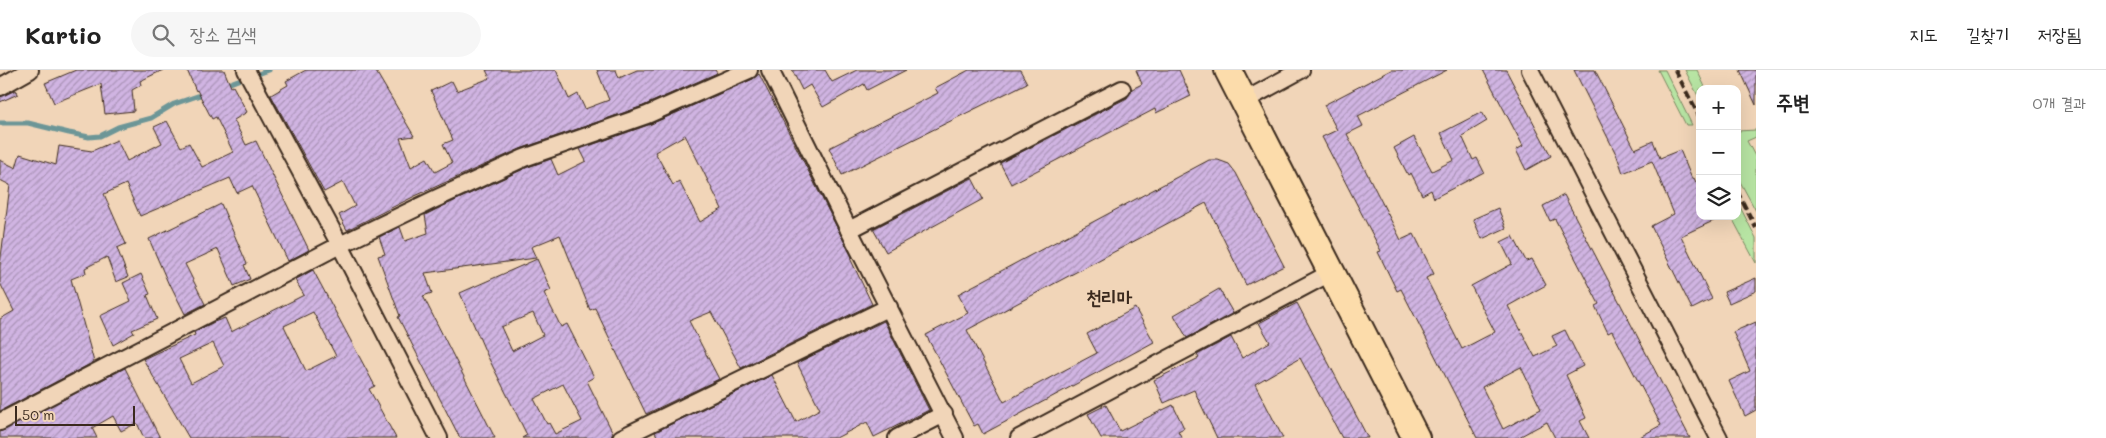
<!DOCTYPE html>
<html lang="ko">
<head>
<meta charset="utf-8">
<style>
  :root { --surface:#fff; --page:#f6f6f6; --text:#222; --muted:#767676; --line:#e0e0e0 }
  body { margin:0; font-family:Mali,"Poor Story",sans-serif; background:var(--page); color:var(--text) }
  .controls { position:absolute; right:15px; top:15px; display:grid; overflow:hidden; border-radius:10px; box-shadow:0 5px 20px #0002 }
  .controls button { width:45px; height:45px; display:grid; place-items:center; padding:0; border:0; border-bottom:1px solid var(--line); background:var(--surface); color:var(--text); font:25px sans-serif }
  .scale { position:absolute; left:15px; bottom:12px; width:120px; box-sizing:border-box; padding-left:5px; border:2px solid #3b2a1e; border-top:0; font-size:14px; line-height:18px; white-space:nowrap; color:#3b2a1e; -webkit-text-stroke:4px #f1d5b8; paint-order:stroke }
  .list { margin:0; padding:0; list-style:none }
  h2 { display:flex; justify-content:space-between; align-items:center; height:65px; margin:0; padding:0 20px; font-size:21px }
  h2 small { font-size:16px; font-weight:400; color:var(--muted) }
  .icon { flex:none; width:28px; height:28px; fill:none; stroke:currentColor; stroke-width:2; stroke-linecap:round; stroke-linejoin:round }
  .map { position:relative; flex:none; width:1756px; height:368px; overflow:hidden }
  header { display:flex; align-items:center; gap:30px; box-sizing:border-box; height:70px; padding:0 25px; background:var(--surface); border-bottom:1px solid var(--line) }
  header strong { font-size:24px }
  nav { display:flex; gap:28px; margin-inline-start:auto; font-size:18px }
  .search { width:350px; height:45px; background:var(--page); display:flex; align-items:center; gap:12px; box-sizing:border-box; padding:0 18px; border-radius:28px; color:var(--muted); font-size:19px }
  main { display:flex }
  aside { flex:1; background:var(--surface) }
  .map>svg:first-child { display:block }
  .green { fill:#b7e4a3; stroke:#798760 }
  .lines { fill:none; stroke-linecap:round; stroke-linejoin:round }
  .stream { stroke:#6c9697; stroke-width:5 }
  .building { fill:url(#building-hatch); stroke:#3b2a1e; fill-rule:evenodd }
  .street-casing { stroke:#3b2a1e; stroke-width:20 }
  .primary-casing { stroke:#3b2a1e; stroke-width:30 }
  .street { stroke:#f1d5b8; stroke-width:16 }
  .primary { stroke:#fcdcab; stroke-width:26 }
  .rail { stroke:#3b2a1e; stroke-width:4; stroke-dasharray:8 4; stroke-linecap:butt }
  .labels { text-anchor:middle; stroke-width:4.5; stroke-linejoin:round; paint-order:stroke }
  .district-label { font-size:19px; font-weight:bold; fill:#3b2a1e; stroke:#f1d5b8 }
</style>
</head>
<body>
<header>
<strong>Kartio</strong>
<div class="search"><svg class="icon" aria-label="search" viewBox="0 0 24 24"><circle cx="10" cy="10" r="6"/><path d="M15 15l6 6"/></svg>장소 검색</div>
<nav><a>지도</a><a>길찾기</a><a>저장됨</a></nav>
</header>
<main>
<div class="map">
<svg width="1756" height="368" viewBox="0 0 1756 368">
  <defs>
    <pattern id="building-hatch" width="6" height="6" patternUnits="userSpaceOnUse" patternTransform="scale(1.25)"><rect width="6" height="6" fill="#d0b4e2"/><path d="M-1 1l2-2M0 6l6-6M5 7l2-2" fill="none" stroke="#aa93b7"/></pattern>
  </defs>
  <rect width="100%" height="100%" fill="#f1d5b8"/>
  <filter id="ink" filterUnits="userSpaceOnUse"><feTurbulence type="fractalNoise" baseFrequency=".02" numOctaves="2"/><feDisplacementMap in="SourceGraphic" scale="10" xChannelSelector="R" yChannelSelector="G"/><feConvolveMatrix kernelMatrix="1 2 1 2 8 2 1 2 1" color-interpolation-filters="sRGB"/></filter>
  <g filter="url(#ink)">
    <g class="green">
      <polygon points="1658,0 1665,0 1692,55 1686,55"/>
      <polygon points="1685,0 1697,0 1706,19 1700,19 1700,30"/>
      <polygon points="1756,60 1756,67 1747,71 1756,88 1756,141 1737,106 1737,61"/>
      <polygon points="1737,131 1756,168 1756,193 1731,146 1737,146"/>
    </g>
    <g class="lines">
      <g class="stream">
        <polyline points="255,5 269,0"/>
        <polyline points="225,15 238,10"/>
        <polyline points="0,53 28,53 69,63 89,67 100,66 118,57 151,48 174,34 206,23"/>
      </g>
    </g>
    <g class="building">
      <polygon points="76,0 163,0 140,11 141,15 132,20 134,41 105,44 101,14 54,33 45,13"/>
      <polygon points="187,0 224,0 231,17 233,16 247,42 234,50 246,75 256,71 309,180 288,191 252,116 237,123 230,108 140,146 126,114 104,124 126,174 117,178 128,207 116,212 107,187 85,198 86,203 71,209 94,292 0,341 0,249 14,241 0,213 0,195 10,115 0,110 0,90 16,98 20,84 56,95 59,76 92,81 117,70 127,91 162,73 154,57 167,51 181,77 189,73 202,97 233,82 216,47 212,49 197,20 196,21"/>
      <polygon points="306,0 375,0 414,66 400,68 411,97 427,88 435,102 452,93 443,74 453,70 431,21 452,11 457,21 490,8 486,0 556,0 569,29 578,24 585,39 609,30 597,0 616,0 619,8 637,0 715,0 717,3 643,36 520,79 415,126 347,160 339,145 355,136 343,112 324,122 271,25 288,15 286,11"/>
      <polygon points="792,0 825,0 832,12 857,0 906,0 867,20 864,14 823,37 810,15 802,20"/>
      <polygon points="969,0 1020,0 1027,13 842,105 829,78 938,23 935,18"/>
      <polygon points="1136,0 1179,0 1191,26 1156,43 1155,39 1011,114 1000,93 1127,28 1132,19 1142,14"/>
      <path d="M1391,0H1447L1358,46L1363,56L1347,64L1401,170L1414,164L1434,204L1426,208L1462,279L1495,262L1471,216L1512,194L1501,172L1513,166L1526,191L1532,189L1546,215L1508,236L1535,287L1557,276L1552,266L1565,260L1583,296L1566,305L1586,348L1580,351L1589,368H1555L1547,352L1517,368H1477L1401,219L1397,221L1378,182L1381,181L1322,67L1337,60L1324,35ZM1521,297L1541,339L1503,359L1482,317Z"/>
      <polygon points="1483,0 1506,0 1551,86 1526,100 1516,80 1523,76"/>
      <polygon points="1574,0 1595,0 1635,79 1653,71 1660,88 1680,80 1692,109 1694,108 1700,121 1700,146 1724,146 1681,166 1712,229 1692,239 1651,156 1674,144 1652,91 1623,103 1617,86"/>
      <polygon points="1740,0 1756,0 1756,35"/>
      <path d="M759,4L852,187L850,188L872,234L741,298L711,242L689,251L719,309L646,344L595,238L590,240L560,165L531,177L536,188L425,203L432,223L423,226L495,368H460L398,247L400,246L378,186L385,184L379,167L400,157L405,171L428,163L425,145L437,139L528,97L551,89L558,105L586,91L580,79L651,54L753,9ZM685,65L722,139L700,152L679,111L673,115L655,82Z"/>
      <polygon points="16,20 18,24 0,32 0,27"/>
      <polygon points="1482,42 1487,51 1462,66 1473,90 1477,88 1484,102 1434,128 1431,120 1422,125 1411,103 1408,105 1394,78 1414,67 1432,101 1454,90 1441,63"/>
      <polygon points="1209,90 1218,90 1229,94 1236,103 1284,196 1246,215 1206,133 967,260 1004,332 1097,283 1087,264 1135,238 1154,272 983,364 978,354 974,356 926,265 968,243 958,224"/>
      <polygon points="972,108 983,129 886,182 873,159"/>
      <polygon points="1564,125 1690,368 1638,368 1661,355 1612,261 1608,263 1595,236 1599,234 1555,149 1550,151 1543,136"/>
      <polygon points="221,134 247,194 244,195 250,209 234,216 218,179 185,194 205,234 185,244 170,214 169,215 149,169"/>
      <polygon points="1498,138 1506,158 1482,169 1473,149"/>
      <path d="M537,189L551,220L544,223L561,257L567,254L594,307L587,311L613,363L611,368H522L527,365L486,283L460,223ZM533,243L543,265L512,281L501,257ZM563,314L582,351L555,364L549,353L547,354L534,329Z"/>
      <path d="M313,200L375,316L369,319L396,368H189L143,289L195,265L194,262L214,252L225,248L231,262L304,225L295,210ZM313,242L336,286L306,301L284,256ZM213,273L224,296L191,313L179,289Z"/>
      <polygon points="141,204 150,224 147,225 157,249 132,260 134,263 113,275 100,246 131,231 123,213"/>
      <polygon points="1756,208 1756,221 1729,233 1724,222"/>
      <polygon points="1219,219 1233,243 1187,268 1174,245"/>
      <polygon points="1297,233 1368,368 1342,368 1300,288 1255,314 1283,368 1217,368 1194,320 1164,333 1154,310 1199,288 1197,285 1231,267 1242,288 1270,272 1259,253"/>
      <polygon points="884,251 929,340 874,367 867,352 836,368 658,368 655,362 772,305 796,352 820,339 797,293"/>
      <polygon points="1756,252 1756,340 1745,346 1729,311 1750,301 1733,262"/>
      <polygon points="125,298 160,368 144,368 137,353 121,361 113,346 92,358 97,368 0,368 0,362"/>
      <polygon points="1106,335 1120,361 1173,335 1184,358 1178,361 1182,368 1101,368 1088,344"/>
    </g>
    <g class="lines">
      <g class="street-casing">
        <g id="street">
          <polyline points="246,0 340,175 439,368"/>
          <polyline points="770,0 849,160 955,368"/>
          <polyline points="1530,0 1719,368"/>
          <polyline points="0,17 30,0"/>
          <polyline points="1244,31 1301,0"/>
          <polyline points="849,160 1122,19"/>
          <polyline points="0,352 340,175 433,130 524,88 647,45 749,0"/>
          <polyline points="621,368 889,237"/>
          <polyline points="897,368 944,344"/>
          <polyline points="1019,368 1332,202"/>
        </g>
      </g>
      <g class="primary-casing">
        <polyline id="primary" points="1228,0 1416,368"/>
      </g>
      <use href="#street" class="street"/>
      <use href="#primary" class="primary"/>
      <g class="rail">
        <polyline points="1675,0 1700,48"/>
        <polyline points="1737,121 1756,158"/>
      </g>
    </g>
  </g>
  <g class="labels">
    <g class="district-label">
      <text x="1109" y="234">천리마</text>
    </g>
  </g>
</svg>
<div class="controls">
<button>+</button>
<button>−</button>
<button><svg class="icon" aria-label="layers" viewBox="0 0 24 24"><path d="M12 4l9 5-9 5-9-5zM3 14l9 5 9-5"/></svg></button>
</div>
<div class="scale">50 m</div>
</div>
<aside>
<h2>주변<small>0개 결과</small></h2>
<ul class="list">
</ul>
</aside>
</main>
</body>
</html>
